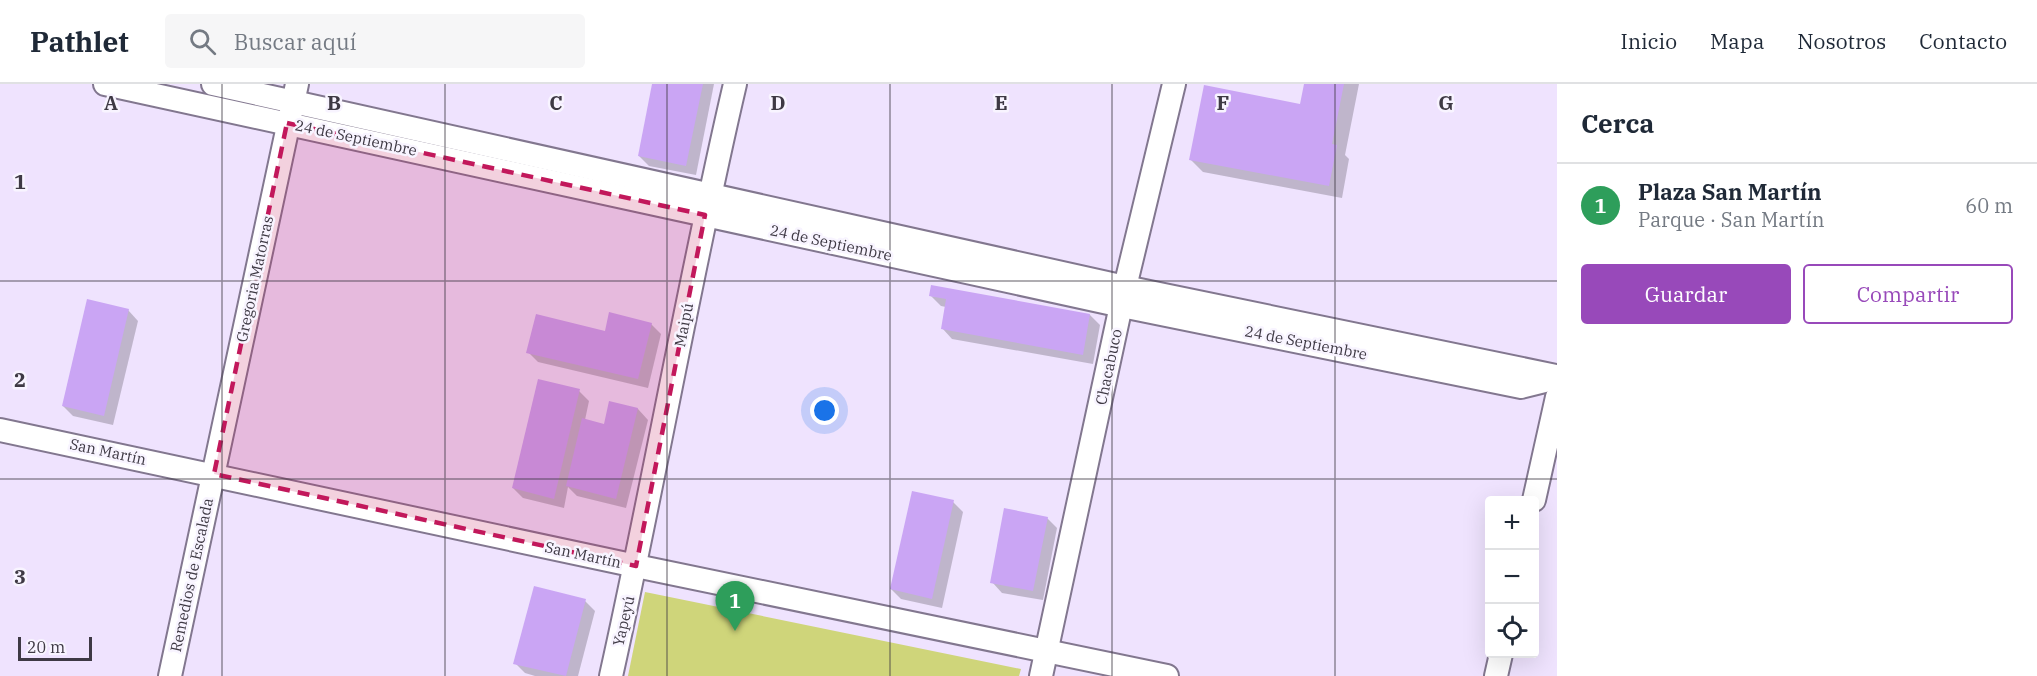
<!DOCTYPE html>
<html lang="es">
<head>
<meta charset="utf-8">
<style>
  :root { --surface:#fff; --page:#f6f6f7; --text:#1f2937; --muted:#747a83; --line:#e0e1e3; --accent:#9849ba }
  body { margin:0; font-family:"IBM Plex Serif",serif; background:var(--page); color:var(--text) }
  .controls { position:absolute; right:18px; bottom:18px; display:grid; overflow:hidden; border-radius:6px; box-shadow:0 6px 24px #0002 }
  .controls button { width:54px; height:54px; display:grid; place-items:center; padding:0; border:0; border-bottom:2px solid var(--line); background:var(--surface); color:var(--text); font:30px sans-serif }
  .scale { position:absolute; left:18px; bottom:15px; width:74px; box-sizing:border-box; padding-left:6px; border:3px solid #3e3944; border-top:0; font-size:16px; line-height:21px; white-space:nowrap; color:#3e3944; -webkit-text-stroke:4px #f8f4ff; paint-order:stroke }
  .you { position:absolute; left:825px; top:327px; width:21px; height:21px; margin:-15px; border:4px solid #fff; border-radius:50%; background:#1a73e8; box-shadow:0 0 0 9px #1a73e833 }
  .badge { display:grid; place-items:center; width:39px; height:39px; border-radius:50%; background:var(--accent); color:#fff; font-size:20px; font-weight:700 }
  .pin { position:absolute; translate:-50% -50px; filter:drop-shadow(0 2px 3px #0008) }
  .pin::after { content:''; position:absolute; top:32px; width:21px; height:18px; background:inherit; clip-path:polygon(0 0,100% 0,50% 100%) }
  .list { margin:0; padding:0; list-style:none }
  h2 { display:flex; justify-content:space-between; align-items:center; height:78px; margin:0; padding:0 24px; font-size:26px }
  h2 small { font-size:20px; font-weight:400; color:var(--muted) }
  .list li { display:grid; grid-template-columns:39px 1fr auto; gap:18px; align-items:center; box-sizing:border-box; height:84px; padding:0 24px; border-top:2px solid var(--line) }
  .list b { display:block; font-size:22px; white-space:nowrap }
  .list p { margin:0; font-size:20px; white-space:nowrap; color:var(--muted) }
  .list em { font-size:20px; font-style:normal; color:var(--muted) }
  .actions { display:flex; gap:12px; padding:18px 24px }
  .actions a { flex:1; padding:14px 0; border:2px solid var(--accent); border-radius:6px; text-align:center; font-size:21px; color:var(--accent) }
  .actions .main { background:var(--accent); color:#fff }
  .icon { flex:none; width:33px; height:33px; fill:none; stroke:currentColor; stroke-width:2; stroke-linecap:round; stroke-linejoin:round }
  .map { position:relative; flex:none; width:1557px; height:592px; overflow:hidden }
  header { display:flex; align-items:center; gap:36px; box-sizing:border-box; height:84px; padding:0 30px; background:var(--surface); border-bottom:2px solid var(--line) }
  header strong { font-size:28px }
  nav { display:flex; gap:33px; margin-inline-start:auto; font-size:21px }
  .search { width:420px; height:54px; background:var(--page); display:flex; align-items:center; gap:15px; box-sizing:border-box; padding:0 21px; border-radius:6px; color:var(--muted); font-size:22px }
  main { display:flex }
  aside { flex:1; background:var(--surface) }
  .map>svg:first-child { display:block }
  .green { fill:#cfd57a }
  .shadow { fill:#0003 }
  .building { fill:#caa5f4 }
  .lines { fill:none; stroke-linecap:round; stroke-linejoin:round }
  .street-casing { stroke:#82778f; stroke-width:26 }
  .street { stroke:#fff; stroke-width:22 }
  .marked { fill:#c2185b; fill-opacity:0.2; stroke:#c2185b; stroke-width:4.5; stroke-dasharray:12 8; stroke-linejoin:round }
  .grid { fill:none; stroke:#3e3944; stroke-width:1.5; stroke-opacity:0.55 }
  .labels { text-anchor:middle; stroke-width:5; stroke-linejoin:round; paint-order:stroke }
  .street-label { font-size:15px; fill:#3e3944; stroke:#f8f4ff }
  .grid-label { font-size:20px; text-anchor:middle; font-weight:bold; fill:#3e3944; stroke:#f8f4ff; stroke-width:5; stroke-linejoin:round; paint-order:stroke }
</style>
</head>
<body>
<header>
<strong>Pathlet</strong>
<div class="search"><svg class="icon" aria-label="search" viewBox="0 0 24 24"><circle cx="10" cy="10" r="6"/><path d="M15 15l6 6"/></svg>Buscar aquí</div>
<nav><a>Inicio</a><a>Mapa</a><a>Nosotros</a><a>Contacto</a></nav>
</header>
<main>
<div class="map">
<svg width="1557" height="592" viewBox="0 0 1557 592">
  <rect width="100%" height="100%" fill="#efe3fe"/>
  <polygon class="green" points="645,508 1021,585 1019,592 628,592"/>
  <g class="shadow">
    <polygon points="654,0 714,0 696,91 649,82 639,72"/>
    <polygon points="1306,0 1359,0 1345,71 1349,75 1342,114 1203,88 1190,75 1302,21"/>
    <polygon points="931,212 1090,231 1100,241 1093,280 952,255 942,244 946,223 941,222"/>
    <polygon points="128,226 138,237 113,341 73,332 63,322"/>
    <polygon points="651,240 661,250 648,304 538,278 528,268 606,248"/>
    <polygon points="579,307 589,317 585,336 605,341 611,319 638,325 648,336 626,424 577,412 568,403 564,424 523,414 513,404"/>
    <polygon points="953,418 963,428 942,524 901,515 891,505"/>
    <polygon points="1047,434 1057,444 1043,516 1002,509 992,498"/>
    <polygon points="585,517 595,527 578,592 535,592 525,589 515,579"/>
  </g>
  <g class="building">
    <polygon points="652,0 703,0 686,82 638,72"/>
    <polygon points="1304,0 1344,0 1332,60 1337,61 1329,102 1189,76 1204,1 1300,20"/>
    <polygon points="931,201 1090,230 1083,271 941,245 946,215 929,212"/>
    <polygon points="87,215 129,225 104,332 62,322"/>
    <polygon points="609,228 652,239 638,295 526,269 536,230 605,247"/>
    <polygon points="538,295 580,305 554,415 512,404"/>
    <polygon points="609,317 638,324 616,415 566,402 582,334 604,340"/>
    <polygon points="912,407 954,416 932,515 890,505"/>
    <polygon points="1004,424 1048,433 1033,507 990,499"/>
    <polygon points="534,502 586,515 566,592 513,580"/>
  </g>
  <g class="lines">
    <g class="street-casing">
      <g id="street">
        <polyline points="105,0 1122,222 1521,303 1557,294"/>
        <polyline points="213,0 1125,203 1556,292"/>
        <polyline points="0,346 636,482 1167,592"/>
        <polyline points="1534,416 1557,313"/>
        <polyline points="170,592 297,0"/>
        <path d="M611,592C655,395 689,196 735,0"/>
        <polyline points="1041,592 1125,203 1174,0"/>
        <polyline points="1496,592 1501,570"/>
      </g>
    </g>
    <use href="#street" class="street"/>
  </g>
  <path class="marked" d="M287,39L705,131L636,482L214,390Z"/>
  <path class="grid" d="M222,0V592M445,0V592M667,0V592M890,0V592M1112,0V592M1335,0V592M0,197H1557M0,395H1557"/>
  <g class="labels">
    <g class="street-label">
      <text transform="translate(356 54) rotate(12)" y="5">24 de Septiembre</text>
      <text transform="translate(831 159) rotate(12)" y="5">24 de Septiembre</text>
      <text transform="translate(255 195) rotate(-78)" y="5">Gregoria Matorras</text>
      <text transform="translate(684 241) rotate(-79)" y="5">Maipú</text>
      <text transform="translate(1306 259) rotate(11)" y="5">24 de Septiembre</text>
      <text transform="translate(1109 283) rotate(-78)" y="5">Chacabuco</text>
      <text transform="translate(108 368) rotate(12)" y="5">San Martín</text>
      <text transform="translate(583 471) rotate(12)" y="5">San Martín</text>
      <text transform="translate(192 491) rotate(-78)" y="5">Remedios de Escalada</text>
      <text transform="translate(624 537) rotate(-77)" y="5">Yapeyú</text>
    </g>
  </g>
  <g class="grid-label">
    <text x="111" y="26">A</text>
    <text x="334" y="26">B</text>
    <text x="556" y="26">C</text>
    <text x="778" y="26">D</text>
    <text x="1001" y="26">E</text>
    <text x="1223" y="26">F</text>
    <text x="1446" y="26">G</text>
    <text x="20" y="105">1</text>
    <text x="20" y="303">2</text>
    <text x="20" y="500">3</text>
  </g>
</svg>
<div class="controls">
<button>+</button>
<button>−</button>
<button><svg class="icon" aria-label="locate" viewBox="0 0 24 24"><circle cx="12" cy="12" r="6"/><path d="M12 2v4M12 18v4M2 12h4M18 12h4"/></svg></button>
</div>
<div class="scale">20 m</div>
<div class="you"></div>
<div class="pin badge" style="left:735px;top:547px;background:#2e9e5b">1</div>
</div>
<aside>
<h2>Cerca<small></small></h2>
<ul class="list">
<li><span class="badge" style="background:#2e9e5b">1</span><div><b>Plaza San Martín</b><p>Parque · San Martín</p></div><em>60 m</em></li>
</ul>
<div class="actions"><a class="main">Guardar</a><a>Compartir</a></div>
</aside>
</main>
</body>
</html>
